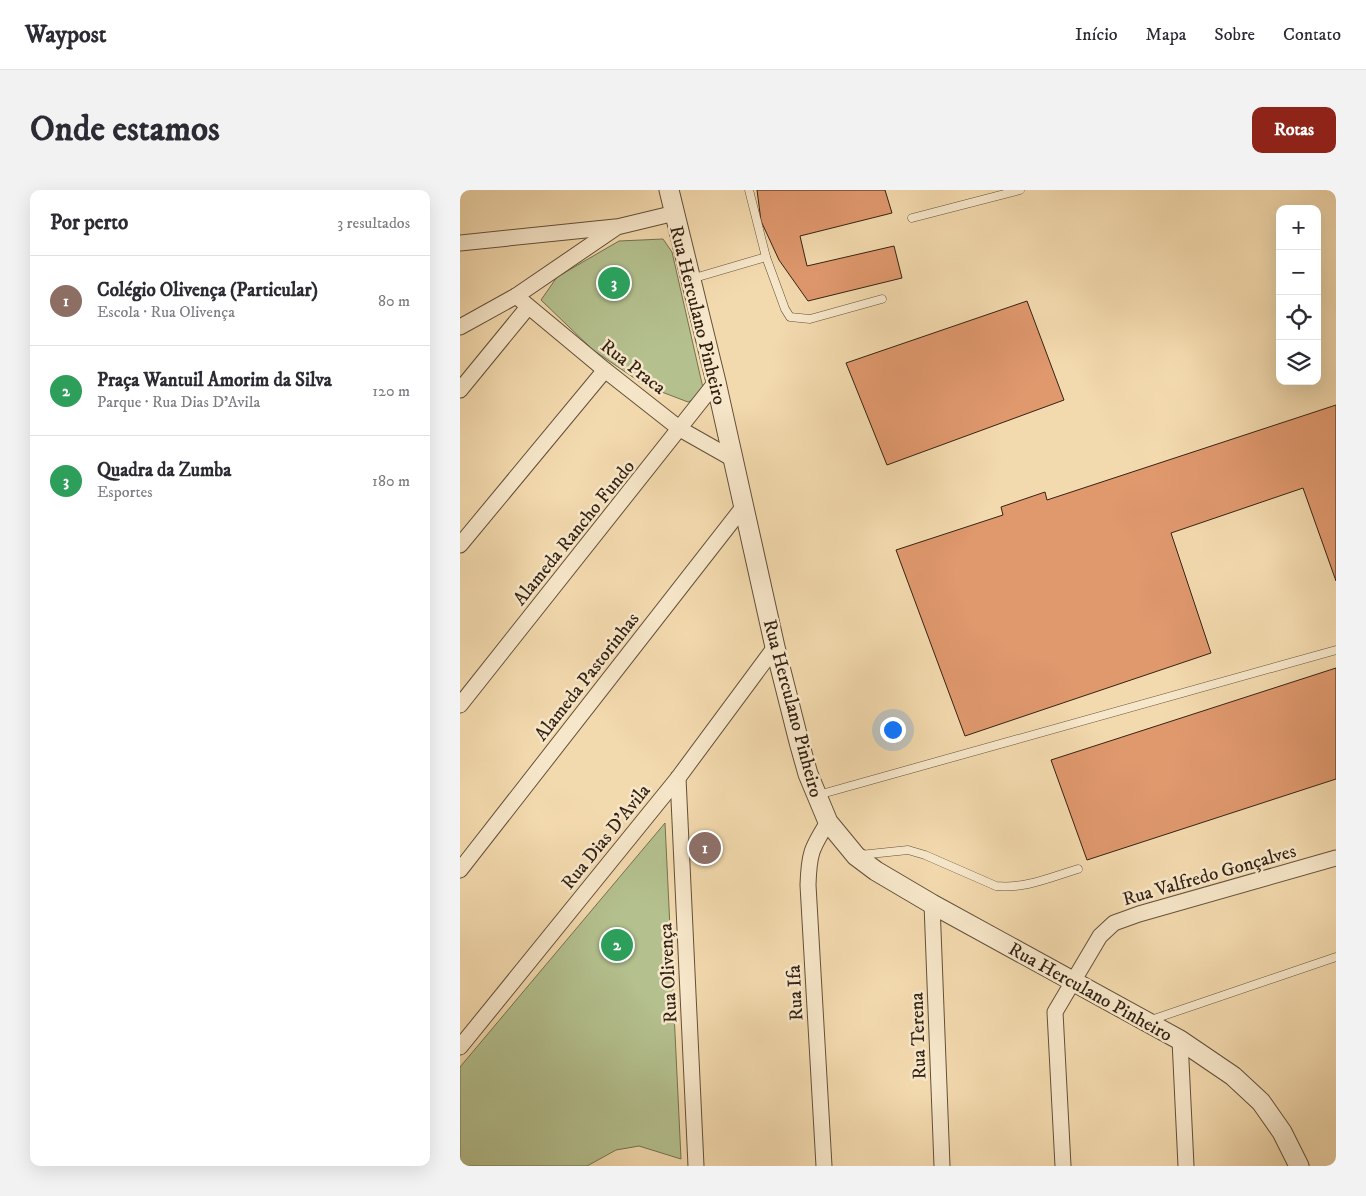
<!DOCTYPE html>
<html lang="pt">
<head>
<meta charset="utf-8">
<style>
  :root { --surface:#fff; --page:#f2f2f3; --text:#2b2b33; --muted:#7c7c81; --line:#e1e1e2; --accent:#8f2418 }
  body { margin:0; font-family:"IM FELL DW Pica",serif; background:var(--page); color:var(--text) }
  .controls { position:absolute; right:15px; top:15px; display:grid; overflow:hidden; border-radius:10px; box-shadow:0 5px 20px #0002 }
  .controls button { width:45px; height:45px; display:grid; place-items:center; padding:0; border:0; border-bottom:1px solid var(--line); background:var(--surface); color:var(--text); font:25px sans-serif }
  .you { position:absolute; left:432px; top:539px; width:18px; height:18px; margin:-12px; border:4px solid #fff; border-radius:50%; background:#1a73e8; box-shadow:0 0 0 8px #1a73e833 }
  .badge { display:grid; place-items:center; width:32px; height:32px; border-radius:50%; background:var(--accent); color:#fff; font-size:16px; font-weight:700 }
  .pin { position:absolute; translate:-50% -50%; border:2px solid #fff; box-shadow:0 1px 5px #0006 }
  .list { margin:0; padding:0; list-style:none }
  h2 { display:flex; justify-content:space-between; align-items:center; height:65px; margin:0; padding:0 20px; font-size:21px }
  h2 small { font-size:16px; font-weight:400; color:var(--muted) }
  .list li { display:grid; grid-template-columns:32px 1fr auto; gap:15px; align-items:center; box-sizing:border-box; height:90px; padding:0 20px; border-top:1px solid var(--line) }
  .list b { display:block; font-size:19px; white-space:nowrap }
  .list p { margin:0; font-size:16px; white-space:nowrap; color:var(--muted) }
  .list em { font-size:16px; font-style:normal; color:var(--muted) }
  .icon { flex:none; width:28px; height:28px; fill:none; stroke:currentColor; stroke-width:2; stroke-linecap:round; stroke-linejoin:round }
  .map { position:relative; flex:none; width:876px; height:976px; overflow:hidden; border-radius:10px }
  header { display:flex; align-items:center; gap:30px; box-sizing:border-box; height:70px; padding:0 25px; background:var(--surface); border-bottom:1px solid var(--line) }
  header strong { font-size:24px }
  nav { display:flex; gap:28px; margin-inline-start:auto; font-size:18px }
  .intro { display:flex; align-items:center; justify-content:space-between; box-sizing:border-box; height:120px; padding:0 30px }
  h1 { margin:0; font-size:35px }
  .button { padding:12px 22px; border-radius:10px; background:var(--accent); color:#fff; font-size:18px; font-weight:700 }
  main { display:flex; gap:30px; padding:0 30px }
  aside { flex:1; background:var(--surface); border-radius:10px; box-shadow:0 5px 20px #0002 }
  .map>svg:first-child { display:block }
  .green { fill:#b4c18f; stroke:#747252 }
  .building { fill:#e0986d; stroke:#332214 }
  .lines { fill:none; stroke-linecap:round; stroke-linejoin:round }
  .service-casing { stroke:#63503a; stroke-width:9 }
  .minor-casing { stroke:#63503a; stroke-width:17 }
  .tertiary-casing { stroke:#63503a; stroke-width:21 }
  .service { stroke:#f7e7ca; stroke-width:8 }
  .minor { stroke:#f7e7ca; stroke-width:15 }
  .tertiary { stroke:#f7e7ca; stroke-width:19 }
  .labels { text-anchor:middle; stroke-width:5; stroke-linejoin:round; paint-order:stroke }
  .street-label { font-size:19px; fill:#332214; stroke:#f7e7ca }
</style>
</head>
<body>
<header>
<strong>Waypost</strong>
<nav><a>Início</a><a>Mapa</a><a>Sobre</a><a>Contato</a></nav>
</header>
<div class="intro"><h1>Onde estamos</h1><a class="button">Rotas</a></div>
<main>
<aside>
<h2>Por perto<small>3 resultados</small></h2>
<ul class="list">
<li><span class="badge" style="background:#8d6e63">1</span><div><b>Colégio Olivença (Particular)</b><p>Escola · Rua Olivença</p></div><em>80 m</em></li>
<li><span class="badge" style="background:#2e9e5b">2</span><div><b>Praça Wantuil Amorim da Silva</b><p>Parque · Rua Dias D'Avila</p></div><em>120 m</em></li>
<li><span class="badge" style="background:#2e9e5b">3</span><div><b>Quadra da Zumba</b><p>Esportes</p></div><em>180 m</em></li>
</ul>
</aside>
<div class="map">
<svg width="876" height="976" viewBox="0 0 876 976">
  <rect width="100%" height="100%" fill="#f3daae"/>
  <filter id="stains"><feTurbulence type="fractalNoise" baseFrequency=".004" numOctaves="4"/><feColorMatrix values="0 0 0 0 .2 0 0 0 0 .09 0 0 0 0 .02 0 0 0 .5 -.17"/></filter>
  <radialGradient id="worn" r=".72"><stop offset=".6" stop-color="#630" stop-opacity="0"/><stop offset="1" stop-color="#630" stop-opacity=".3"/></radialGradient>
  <g class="green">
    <polygon points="203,49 212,62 243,198 240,207 228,212 186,196 133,160 81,110 97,87 159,51"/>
    <polygon points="205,633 221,969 179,956 156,960 127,976 0,976 0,877"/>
  </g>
  <g class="building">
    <polygon points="297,0 425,0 432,23 340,46 347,76 434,56 442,88 348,111 319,70 301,31"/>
    <polygon points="567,111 604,210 427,275 386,173"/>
    <polygon points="876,215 876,391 843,298 711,343 751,463 505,546 436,360 543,325 541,317 585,302 587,310"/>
    <polygon points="876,478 876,589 627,670 591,570"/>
  </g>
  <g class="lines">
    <g class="service-casing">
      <g id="service">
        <polyline points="289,0 306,67 325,119 330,127 350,129 422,109"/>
        <polyline points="452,28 560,0"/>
        <polyline points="231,89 306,67"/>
        <polyline points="358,605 876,460"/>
        <path d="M400,665L448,660L465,665L536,696C565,699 591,687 618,679"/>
        <polyline points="691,830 876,767"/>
      </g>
    </g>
    <g class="minor-casing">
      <g id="minor">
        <polyline points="0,53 155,37"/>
        <polyline points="56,106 145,180 220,239 273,269"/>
        <polyline points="0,137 56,106 157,37 215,23"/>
        <polyline points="0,200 68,117"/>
        <polyline points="0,355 145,180"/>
        <polyline points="0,515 256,192"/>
        <polyline points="218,588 236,976"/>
        <polyline points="0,680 284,316"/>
        <polyline points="472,714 482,976"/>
        <polyline points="720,850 726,976"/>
        <polyline points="0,857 218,588 315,457"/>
        <path d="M364,976L348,695C349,664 351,659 368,632"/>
        <polyline points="603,976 595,822 640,746 654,733 679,724 876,668"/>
      </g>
    </g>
    <g class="tertiary-casing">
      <polyline id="tertiary" points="209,0 256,192 315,457 339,552 348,584 368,632 396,666 416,681 472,714 720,850 773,886 801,912 822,942 839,976"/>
    </g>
    <use href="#service" class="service"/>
    <use href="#minor" class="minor"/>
    <use href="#tertiary" class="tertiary"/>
  </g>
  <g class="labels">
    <g class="street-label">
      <text transform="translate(239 125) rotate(76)" y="7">Rua Herculano Pinheiro</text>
      <text transform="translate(174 176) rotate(38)" y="7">Rua Praca</text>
      <text transform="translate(113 342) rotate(-51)" y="7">Alameda Rancho Fundo</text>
      <text transform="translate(126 486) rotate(-52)" y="7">Alameda Pastorinhas</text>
      <text transform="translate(334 518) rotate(75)" y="7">Rua Herculano Pinheiro</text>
      <text transform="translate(145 646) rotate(-51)" y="7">Rua Dias D'Avila</text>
      <text transform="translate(749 684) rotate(-16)" y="7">Rua Valfredo Gonçalves</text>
      <text transform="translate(207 783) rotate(-93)" y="7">Rua Olivença</text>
      <text transform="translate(631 801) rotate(29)" y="7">Rua Herculano Pinheiro</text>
      <text transform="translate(334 803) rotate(-93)" y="7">Rua Ifa</text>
      <text transform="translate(457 846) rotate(-92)" y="7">Rua Terena</text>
    </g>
  </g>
  <rect width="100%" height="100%" filter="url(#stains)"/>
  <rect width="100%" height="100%" fill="url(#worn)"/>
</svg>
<div class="controls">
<button>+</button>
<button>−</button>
<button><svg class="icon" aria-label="locate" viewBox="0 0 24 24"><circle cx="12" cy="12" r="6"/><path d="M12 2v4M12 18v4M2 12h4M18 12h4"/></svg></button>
<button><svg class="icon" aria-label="layers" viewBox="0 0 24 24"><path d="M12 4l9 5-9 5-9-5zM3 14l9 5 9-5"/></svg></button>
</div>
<div class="you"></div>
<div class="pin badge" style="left:245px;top:658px;background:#8d6e63">1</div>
<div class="pin badge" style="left:157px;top:755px;background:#2e9e5b">2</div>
<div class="pin badge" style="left:154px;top:93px;background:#2e9e5b">3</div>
</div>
</main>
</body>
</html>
